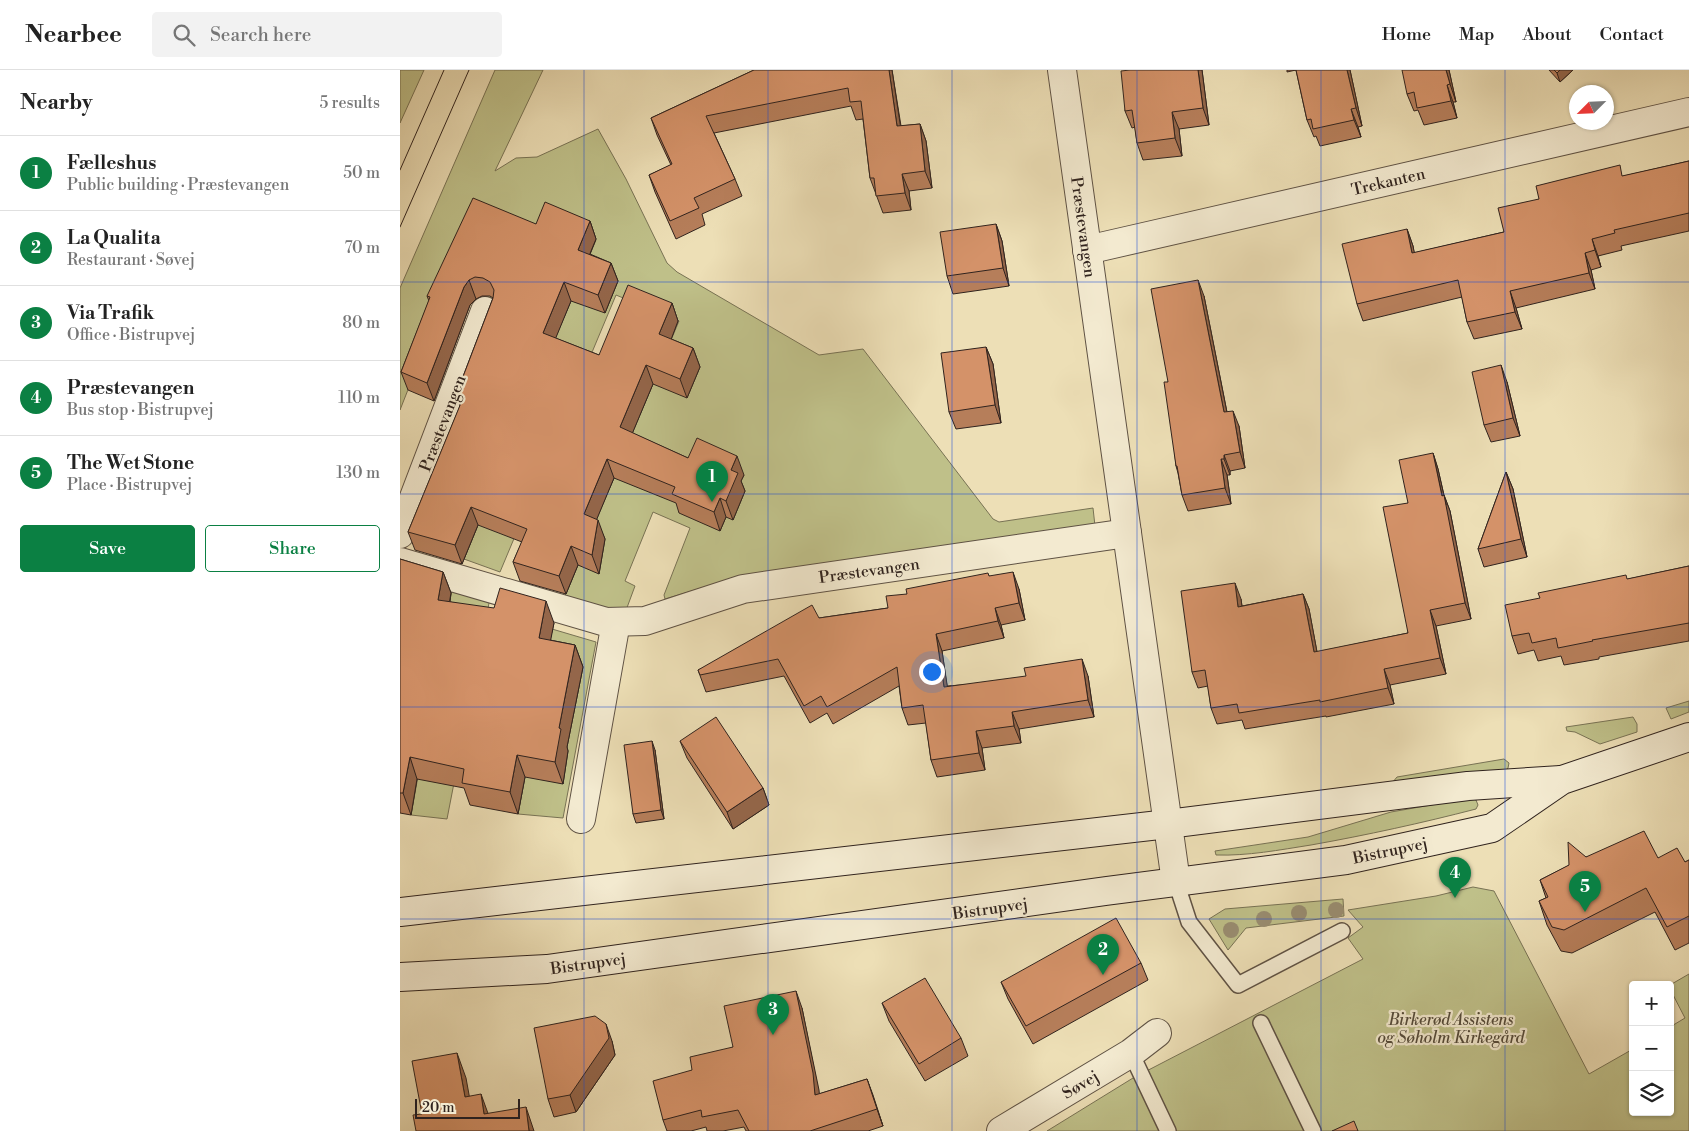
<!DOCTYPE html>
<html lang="en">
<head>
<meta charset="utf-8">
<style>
  :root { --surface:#fff; --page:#f2f2f2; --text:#222; --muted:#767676; --line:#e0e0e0; --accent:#0b8043 }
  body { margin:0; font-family:"Libre Bodoni",serif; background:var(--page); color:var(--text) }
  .controls { position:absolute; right:15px; bottom:15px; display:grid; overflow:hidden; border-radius:5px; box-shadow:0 1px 4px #0004 }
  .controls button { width:45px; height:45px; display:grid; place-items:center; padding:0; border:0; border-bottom:1px solid var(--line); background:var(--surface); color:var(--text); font:25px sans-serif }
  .compass { position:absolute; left:1169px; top:15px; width:45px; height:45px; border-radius:50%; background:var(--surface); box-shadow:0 1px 4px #0004; rotate:246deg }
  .scale { position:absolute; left:15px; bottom:12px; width:105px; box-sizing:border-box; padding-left:5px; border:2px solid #30231e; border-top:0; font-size:14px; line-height:18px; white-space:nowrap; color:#30231e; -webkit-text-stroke:4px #f3ead0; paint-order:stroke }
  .you { position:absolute; left:531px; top:601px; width:18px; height:18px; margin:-12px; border:4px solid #fff; border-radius:50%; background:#1a73e8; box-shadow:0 0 0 8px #1a73e833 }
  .badge { display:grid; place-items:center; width:32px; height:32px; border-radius:50%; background:var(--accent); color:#fff; font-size:16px; font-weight:700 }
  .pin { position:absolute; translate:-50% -41px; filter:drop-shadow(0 1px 2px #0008) }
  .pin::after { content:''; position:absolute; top:26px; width:18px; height:15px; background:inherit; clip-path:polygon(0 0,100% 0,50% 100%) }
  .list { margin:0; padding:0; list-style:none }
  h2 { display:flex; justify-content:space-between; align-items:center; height:65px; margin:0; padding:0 20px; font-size:21px }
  h2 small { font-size:16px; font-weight:400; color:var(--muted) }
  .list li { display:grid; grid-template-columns:32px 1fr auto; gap:15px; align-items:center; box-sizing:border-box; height:75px; padding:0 20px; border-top:1px solid var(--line) }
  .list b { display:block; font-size:19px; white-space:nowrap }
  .list p { margin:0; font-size:16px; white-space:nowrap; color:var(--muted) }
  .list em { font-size:16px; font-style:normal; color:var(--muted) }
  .actions { display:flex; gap:10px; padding:15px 20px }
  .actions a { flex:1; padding:11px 0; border:1px solid var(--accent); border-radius:5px; text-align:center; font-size:18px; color:var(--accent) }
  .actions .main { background:var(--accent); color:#fff }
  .icon { flex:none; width:28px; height:28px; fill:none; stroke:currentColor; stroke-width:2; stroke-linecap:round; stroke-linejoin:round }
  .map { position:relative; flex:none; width:1289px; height:1061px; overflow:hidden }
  header { display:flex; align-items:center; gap:30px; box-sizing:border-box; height:70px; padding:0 25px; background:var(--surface); border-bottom:1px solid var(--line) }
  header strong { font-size:24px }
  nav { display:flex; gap:28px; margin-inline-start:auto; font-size:18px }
  .search { width:350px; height:45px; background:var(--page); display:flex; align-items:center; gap:12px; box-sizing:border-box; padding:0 18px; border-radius:5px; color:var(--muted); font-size:19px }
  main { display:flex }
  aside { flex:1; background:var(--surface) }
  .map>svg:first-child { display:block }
  .green { fill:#bfc089; stroke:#787254 }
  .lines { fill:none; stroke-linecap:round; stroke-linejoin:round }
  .service-casing { stroke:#5f5244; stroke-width:18 }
  .minor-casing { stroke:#5f5244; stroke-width:30 }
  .secondary-casing { stroke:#30231e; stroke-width:30 }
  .service { stroke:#f3ead0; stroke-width:15 }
  .minor { stroke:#f3ead0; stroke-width:28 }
  .secondary { stroke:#f3ead0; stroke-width:28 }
  .tram { stroke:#30231e; stroke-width:1 }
  .tree { fill:#998d71 }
  .wall { fill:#b67e5a; stroke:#30231e }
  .shaded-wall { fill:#94664a; stroke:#30231e }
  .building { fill:#d49269; stroke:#30231e }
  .grid { fill:none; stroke:#1d4ed8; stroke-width:1; stroke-opacity:0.55 }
  .labels { text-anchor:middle; stroke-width:4.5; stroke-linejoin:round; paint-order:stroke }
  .street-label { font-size:16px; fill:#30231e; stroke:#f3ead0 }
  .park-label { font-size:16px; font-style:italic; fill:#544a39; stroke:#f3ead0 }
</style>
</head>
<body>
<header>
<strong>Nearbee</strong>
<div class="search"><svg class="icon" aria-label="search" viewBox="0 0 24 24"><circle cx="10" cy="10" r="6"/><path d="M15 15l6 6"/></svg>Search here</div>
<nav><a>Home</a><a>Map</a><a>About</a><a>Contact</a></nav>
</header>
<main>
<aside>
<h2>Nearby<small>5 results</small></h2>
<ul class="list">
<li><span class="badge">1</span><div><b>Fælleshus</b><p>Public building · Præstevangen</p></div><em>50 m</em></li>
<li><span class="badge">2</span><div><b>La Qualita</b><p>Restaurant · Søvej</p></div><em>70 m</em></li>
<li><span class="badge">3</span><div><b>Via Trafik</b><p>Office · Bistrupvej</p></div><em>80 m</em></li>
<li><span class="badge">4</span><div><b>Præstevangen</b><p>Bus stop · Bistrupvej</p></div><em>110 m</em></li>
<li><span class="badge">5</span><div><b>The Wet Stone</b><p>Place · Bistrupvej</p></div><em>130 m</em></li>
</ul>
<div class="actions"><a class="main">Save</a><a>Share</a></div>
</aside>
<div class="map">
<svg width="1289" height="1061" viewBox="0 0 1289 1061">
  <rect width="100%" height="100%" fill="#eddfb6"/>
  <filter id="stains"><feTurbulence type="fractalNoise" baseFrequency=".004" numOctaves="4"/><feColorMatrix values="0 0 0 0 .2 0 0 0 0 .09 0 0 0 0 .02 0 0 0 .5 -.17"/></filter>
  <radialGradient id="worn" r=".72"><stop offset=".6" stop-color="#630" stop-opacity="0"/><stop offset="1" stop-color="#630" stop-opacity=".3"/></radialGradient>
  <g class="green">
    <polygon points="0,0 24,0 0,53"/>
    <polygon points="95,0 143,0 95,101 116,88 137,87 198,59 226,109 267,193 277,202 419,285 463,279 593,449 599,452 693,438 695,456 379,500 328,510 265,529 264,525 290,458 253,442 225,511 235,516 225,543 164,528 279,251 216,225 100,502 64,489 196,170 112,246 74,230 37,246 0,340 0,218"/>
    <polygon points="52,519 90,528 47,749 11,745"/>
    <polygon points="152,559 196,572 163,748 118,744"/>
    <polygon points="1289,631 1289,642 1271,649 1266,638"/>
    <polygon points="1233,647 1237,654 1237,662 1200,674 1175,662 1167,661 1166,657"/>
    <polygon points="1104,689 1109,693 1108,698 1105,702 992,713 997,707"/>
    <path d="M1071,728L1076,730L1078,735L1076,739C1022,753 967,765 911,775C879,780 848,786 816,785L815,781L908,767L991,742Z"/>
    <polygon points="1073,817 1094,821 1189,1004 1233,979 1233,1042 1270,1042 1270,957 1285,948 1270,919 1270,915 1289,904 1289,1061 647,1061 733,1008 963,889 948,868 963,857 948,840 1036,826"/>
    <polygon points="943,829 944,846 846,858 828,880 809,849 825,839"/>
  </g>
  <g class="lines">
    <g class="service-casing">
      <g id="service">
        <polyline points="776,812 789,852 838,915 942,861"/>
        <polyline points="861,953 913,1061"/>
        <polyline points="731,983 768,1061"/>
      </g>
    </g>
    <g class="minor-casing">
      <g id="minor">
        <polyline points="662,0 776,812"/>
        <polyline points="687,180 1289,42"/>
        <polyline points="0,464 85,241"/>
        <polyline points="0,492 206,552 245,551 343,519 727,463"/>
        <polyline points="181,749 216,552"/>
        <polyline points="601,1061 731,983 757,963"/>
      </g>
    </g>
    <g class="secondary-casing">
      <g id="secondary">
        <polyline points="0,842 768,754 1068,716 1161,710"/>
        <polyline points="0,907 147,899 706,821 946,790 1092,758 1162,710 1289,667"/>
      </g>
    </g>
    <use href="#service" class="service"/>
    <use href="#minor" class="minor"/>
    <use href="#secondary" class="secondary"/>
    <g class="tram">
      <polyline points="0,100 44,0"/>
      <polyline points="0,157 69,0"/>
    </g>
  </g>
  <g class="tree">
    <circle cx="936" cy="840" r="8"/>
    <circle cx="899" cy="843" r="8"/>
    <circle cx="864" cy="849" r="8"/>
    <circle cx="831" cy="860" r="8"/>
  </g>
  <g class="wall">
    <polygon points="354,0 492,0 501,56 520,54 526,71 532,118 509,121 511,140 483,143 470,108 463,49 456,50 451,36 314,63 335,109 342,126 302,144 305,155 276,169 255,122 249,105 271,95 257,65 251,48"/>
    <polygon points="730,0 802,0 809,55 779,59 782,86 743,90 737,73 735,57 732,58 725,41"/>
    <polygon points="887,0 896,0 887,2"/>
    <polygon points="896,0 950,0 962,56 958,57 961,67 920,76 916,66 914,67 907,50"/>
    <polygon points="1049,0 1056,32 1053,32 1057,48 1024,55 1018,40 1014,41 1007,24"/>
    <polygon points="1149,0 1173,0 1160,12"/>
    <polygon points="1289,91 1289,161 1221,176 1222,180 1198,186 1201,197 1191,200 1195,219 1116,238 1122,259 1074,269 1067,252 1062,227 963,251 957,234 1007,159 1013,176 1014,183 1104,162 1139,129 1224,106"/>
    <polygon points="190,151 196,169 190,184 211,193 218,211 205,243 171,231 155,268 199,285 272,233 278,251 271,269 293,278 300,297 287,328 253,314 232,363 288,388 344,405 341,411 345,421 333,450 326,447 320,461 279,443 276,433 214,408 196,449 205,469 199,504 178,495 166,524 120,511 113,492 122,472 78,455 62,494 15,480 8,462 60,336 56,325 93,228 90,226 82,226 76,229 70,235 34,331 8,320 1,302 29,231 27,226 136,154"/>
    <polygon points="596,154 602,171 609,216 553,224 547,206"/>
    <polygon points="804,226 827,342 839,356 845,398 830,401 830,405 827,405 831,434 788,441 782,425 778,403 776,396 768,312"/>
    <polygon points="586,277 593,294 601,353 556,359 549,342"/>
    <polygon points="1107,312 1120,366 1091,372 1084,355"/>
    <polygon points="1033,383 1038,399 1044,425 1050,441 1071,549 1036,556 1046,604 990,615 994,634 926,647 926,646 845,659 842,650 817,654 811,638 808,616 798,618 792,602 841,529 842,536 903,524 909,539 917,582 1008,563 1008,433"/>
    <polygon points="1106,402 1113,419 1127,487 1084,497 1078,479"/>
    <polygon points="0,489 43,502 51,523 50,532 154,553 150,570 175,575 183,597 167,677 168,681 163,714 125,707 118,744 70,735 64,718 17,709 11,745 0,743"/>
    <polygon points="1289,496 1289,571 1199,587 1199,589 1164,595 1161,586 1138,591 1134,580 1118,584 1112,566 1140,528"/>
    <polygon points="589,506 619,519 625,550 601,555 604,568 542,581 547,616 688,606 694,647 619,659 621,673 582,678 585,700 537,707 531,690 526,653 508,655 502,638 499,616 433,654 427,643 410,653 384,606 306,622 298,600 419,548 488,538 507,524"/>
    <polygon points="280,671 363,718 369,735 333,759 287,688"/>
    <polygon points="255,680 264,749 236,753 233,744"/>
    <polygon points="1186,787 1258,788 1285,792 1289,790 1289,873 1275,880 1255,842 1172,883 1161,881 1147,855 1139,831 1146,828 1140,810"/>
    <polygon points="741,893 748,910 633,974 608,929 601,912"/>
    <polygon points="482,933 561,968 568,986 525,1011 489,951"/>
    <polygon points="402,938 419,1024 467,1009 483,1056 468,1061 346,1061 344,1057 323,1061 307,1061 306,1057 291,1061 267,1061 263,1050 292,1000"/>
    <polygon points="212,971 215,985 176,1042 154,1047 148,1029"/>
  </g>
  <g class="shaded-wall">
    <polygon points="489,0 492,0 503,73 497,56"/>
    <polygon points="798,0 802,0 809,55 803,38"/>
    <polygon points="947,0 950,0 962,56 956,38"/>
    <polygon points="1046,0 1049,0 1056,32 1050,14"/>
    <polygon points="1160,0 1173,0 1160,12 1157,3"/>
    <polygon points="1047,15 1053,32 1057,48 1051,31"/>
    <polygon points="951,39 958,57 961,67 954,50"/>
    <polygon points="772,42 779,59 782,86 775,68"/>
    <polygon points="520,54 526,71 532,118 525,101"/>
    <polygon points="502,104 509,121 511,140 505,123"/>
    <polygon points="190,151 196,169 184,198 178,180"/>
    <polygon points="596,154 602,171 609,216 603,198"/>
    <polygon points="1007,159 1013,176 1018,200 1012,183"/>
    <polygon points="1192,169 1198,186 1201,197 1195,180"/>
    <polygon points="1185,183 1191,200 1195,219 1189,203"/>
    <polygon points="211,193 218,211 205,243 198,225"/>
    <polygon points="69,210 76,229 70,235 34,331 27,313 64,217"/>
    <polygon points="798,210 804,226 830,358 824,342"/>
    <polygon points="164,212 171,231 150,282 143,263"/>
    <polygon points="1110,221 1116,238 1122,259 1115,242"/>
    <polygon points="272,233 278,251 266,283 259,264"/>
    <polygon points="586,277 593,294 601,353 595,335"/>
    <polygon points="293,278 300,297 287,328 280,309"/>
    <polygon points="246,295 253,314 227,376 220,357"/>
    <polygon points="1101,295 1107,312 1120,366 1113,348"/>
    <polygon points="833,341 839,356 845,398 840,382"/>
    <polygon points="1033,383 1038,399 1046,435 1044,425 1050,441 1071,549 1065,533"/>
    <polygon points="824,385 830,401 830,405 824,389"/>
    <polygon points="337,386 344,405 341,411 345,421 333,450 326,431 331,400"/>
    <polygon points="207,389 214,408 191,463 184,444"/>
    <polygon points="821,389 827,405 831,434 825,418"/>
    <polygon points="1106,402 1113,419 1127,487 1121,469"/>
    <polygon points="320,428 326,447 320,461 314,442"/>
    <polygon points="71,437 78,455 62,494 55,475"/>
    <polygon points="198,450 205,469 199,504 192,485"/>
    <polygon points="171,476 178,495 166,524 159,506"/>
    <polygon points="43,502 51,523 46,552 38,530"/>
    <polygon points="613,502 619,519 625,550 619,533"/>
    <polygon points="835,513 841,529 844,553 838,537"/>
    <polygon points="903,524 909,539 920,598 914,582"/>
    <polygon points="146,531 154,553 147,589 139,568"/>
    <polygon points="595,538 601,555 604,568 598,551"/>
    <polygon points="1030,540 1036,556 1046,604 1040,588"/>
    <polygon points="536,564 542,581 550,634 544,617"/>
    <polygon points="175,575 183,597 167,677 168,681 163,714 155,692 159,658"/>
    <polygon points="682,589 688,606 694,647 688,630"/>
    <polygon points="984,599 990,615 994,634 988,618"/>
    <polygon points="612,642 619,659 621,673 614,656"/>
    <polygon points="576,661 582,678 585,700 579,683"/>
    <polygon points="252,671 255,680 264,749 261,740"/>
    <polygon points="117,685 125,707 118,744 110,722"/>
    <polygon points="10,687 17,709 11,745 3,723"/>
    <polygon points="363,718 369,735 333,759 327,742"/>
    <polygon points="396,921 402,938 419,1020 421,1042 415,1025"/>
    <polygon points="206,954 212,971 215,985 176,1042 170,1025"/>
    <polygon points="57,983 66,1008 74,1052 65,1027"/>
    <polygon points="467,1009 473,1025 483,1056 477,1039"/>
    <polygon points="81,1024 90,1049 84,1044"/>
    <polygon points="126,1037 134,1061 129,1061"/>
  </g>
  <g class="building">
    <polygon points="354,0 489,0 497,56 520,54 525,101 502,104 505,123 476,126 474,108 470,108 461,31 450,32 448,18 306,46 335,109 294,128 299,138 270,151 249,105 272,94 251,48"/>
    <polygon points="730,0 798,0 803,38 772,42 775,68 737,73 732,40 725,41 721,1"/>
    <polygon points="896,0 947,0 956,38 951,39 954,50 913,59 911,49 907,50"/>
    <polygon points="1002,0 1046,0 1050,14 1047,15 1051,31 1017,38 1014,22 1007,24"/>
    <polygon points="1154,0 1160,0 1157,3"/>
    <polygon points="1289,91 1289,143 1214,160 1215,163 1192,169 1195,180 1185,183 1189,203 1110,221 1115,242 1067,252 1058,210 957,234 942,174 1007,159 1012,183 1104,162 1098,138 1139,129 1136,116 1220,95 1222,106"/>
    <polygon points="73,128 136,154 145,132 190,151 178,180 211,193 198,225 164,212 143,263 199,285 228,215 272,233 259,264 293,278 280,309 246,295 220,357 288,388 297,368 337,386 331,400 338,403 326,431 320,428 314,442 272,424 275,417 207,389 184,444 198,450 192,485 171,476 159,506 113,492 127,459 71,437 55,475 8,462 63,328 56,325 93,228 94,220 90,212 83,208 75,207 69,210 64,217 27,313 1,302 30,227 27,226"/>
    <polygon points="596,154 603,198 547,206 540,162"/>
    <polygon points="798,210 824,342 833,341 840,382 824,385 824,389 821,389 825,418 782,425 777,396 776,396 764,312 768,312 751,219"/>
    <polygon points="586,277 595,335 549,342 541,283"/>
    <polygon points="1101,295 1113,348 1084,355 1072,302"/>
    <polygon points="1033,383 1042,426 1044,425 1065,533 1030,540 1040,588 984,599 988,618 920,632 920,630 839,643 837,634 811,638 805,600 792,602 781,521 835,513 838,537 903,524 914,582 1008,563 983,437 1008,433 999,390"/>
    <polygon points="1106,402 1121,469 1078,479"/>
    <polygon points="0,489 43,502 38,530 94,538 100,518 146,531 139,568 175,575 159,658 161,659 155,692 117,685 110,722 62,713 64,699 10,687 3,723 0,723"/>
    <polygon points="1289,496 1289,553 1192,570 1193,571 1158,578 1156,568 1132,573 1129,563 1112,566 1105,535 1140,528 1138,523 1226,505 1227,509"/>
    <polygon points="613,502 619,533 595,538 598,551 536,564 544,617 626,606 624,598 682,589 688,630 612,642 614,656 576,661 579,683 531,690 523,635 502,638 497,597 427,637 421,626 404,636 378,589 300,605 298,600 412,535 419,548 488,538 486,526 507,524 506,519 588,503 589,506"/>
    <polygon points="316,647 363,718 327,742 280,671"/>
    <polygon points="252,671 261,740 233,744 224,675"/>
    <polygon points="1244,761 1258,788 1277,778 1285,792 1289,790 1289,846 1267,857 1246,818 1164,860 1152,857 1139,831 1148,827 1140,810 1169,795 1168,772 1186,787"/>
    <polygon points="716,848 741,893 626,956 601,912"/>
    <polygon points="525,908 561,968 519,994 482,933"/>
    <polygon points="396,921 413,1003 415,1025 467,1009 477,1039 410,1061 349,1061 338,1040 302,1047 301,1040 263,1050 253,1011 292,1000 290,987 333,977 324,936"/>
    <polygon points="195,946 206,954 209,968 170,1025 148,1029 134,958"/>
    <polygon points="57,983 65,1027 81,1024 84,1044 126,1037 129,1061 16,1061 13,1045 22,1044 12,991"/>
    <polygon points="954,1051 958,1061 932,1061"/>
  </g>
  <path class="grid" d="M184,0V1061M368,0V1061M552,0V1061M737,0V1061M921,0V1061M1105,0V1061M0,212H1289M0,424H1289M0,637H1289M0,849H1289"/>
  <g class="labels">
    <g class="street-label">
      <text transform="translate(988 111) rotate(-13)" y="6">Trekanten</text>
      <text transform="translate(684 157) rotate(82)" y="6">Præstevangen</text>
      <text transform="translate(42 353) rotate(-69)" y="6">Præstevangen</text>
      <text transform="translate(469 500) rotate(-8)" y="6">Præstevangen</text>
      <text transform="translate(990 780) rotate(-12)" y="6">Bistrupvej</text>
      <text transform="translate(590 838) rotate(-8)" y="6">Bistrupvej</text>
      <text transform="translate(188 893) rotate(-8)" y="6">Bistrupvej</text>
      <text transform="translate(680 1014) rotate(-31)" y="6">Søvej</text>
    </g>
    <g class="park-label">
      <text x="1051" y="955">Birkerød Assistens<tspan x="1051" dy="18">og Søholm Kirkegård</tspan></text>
    </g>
  </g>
  <rect width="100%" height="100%" filter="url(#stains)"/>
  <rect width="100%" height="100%" fill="url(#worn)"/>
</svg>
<div class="controls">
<button>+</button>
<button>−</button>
<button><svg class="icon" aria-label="layers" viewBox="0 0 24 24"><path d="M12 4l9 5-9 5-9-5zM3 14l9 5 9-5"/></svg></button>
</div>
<svg class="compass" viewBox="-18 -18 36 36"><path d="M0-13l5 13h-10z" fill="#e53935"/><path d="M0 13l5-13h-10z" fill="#767676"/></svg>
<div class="scale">20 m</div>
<div class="you"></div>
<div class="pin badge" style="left:312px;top:432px">1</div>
<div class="pin badge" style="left:703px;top:905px">2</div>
<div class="pin badge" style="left:373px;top:965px">3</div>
<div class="pin badge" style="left:1055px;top:828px">4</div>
<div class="pin badge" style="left:1185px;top:842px">5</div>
</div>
</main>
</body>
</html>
